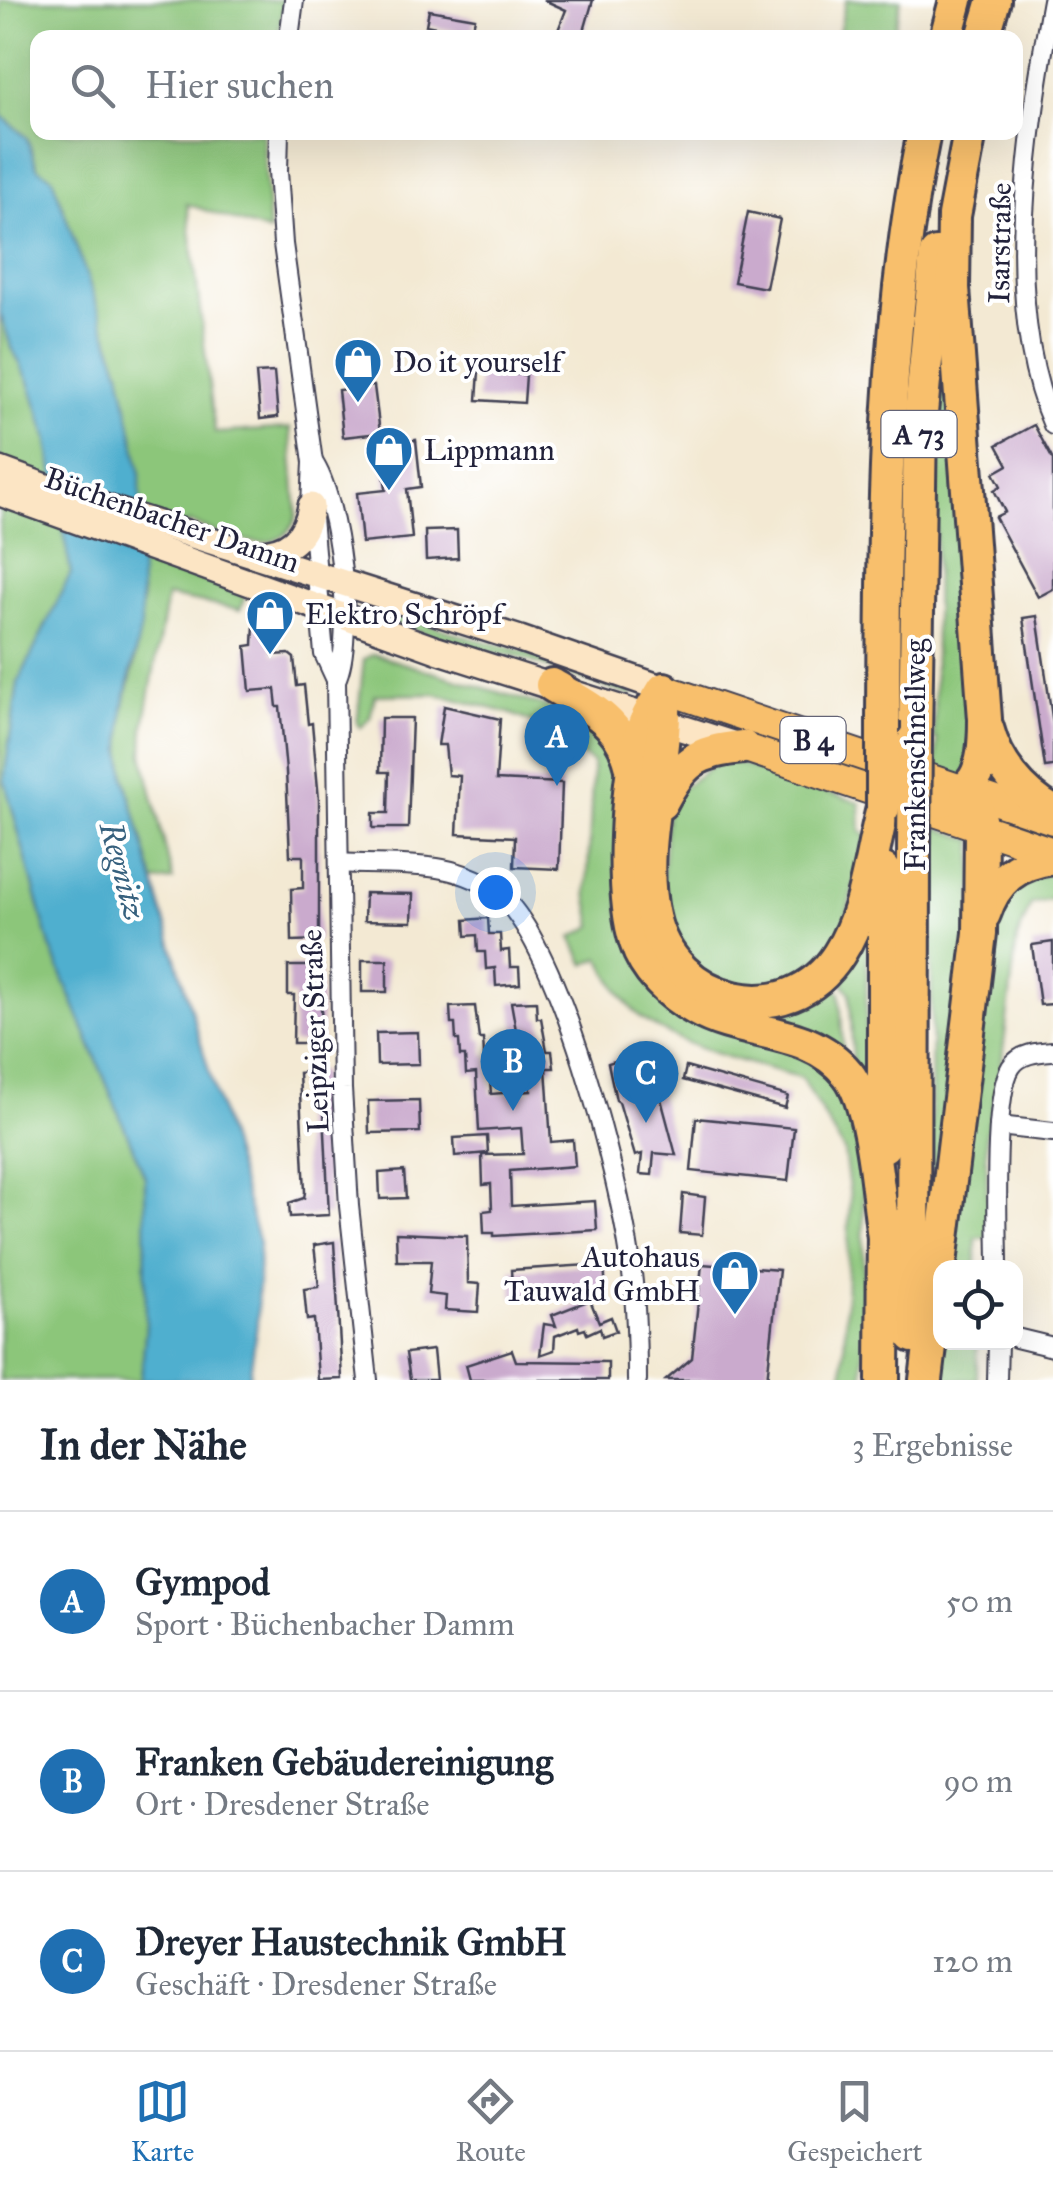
<!DOCTYPE html>
<html lang="de">
<head>
<meta charset="utf-8">
<style>
  :root { --surface:#fff; --page:#f2f2f3; --text:#1f2937; --muted:#747a83; --line:#e0e1e3; --accent:#1f6fb2 }
  body { margin:0; font-family:"IM FELL Great Primer",serif; background:var(--page); color:var(--text) }
  .controls { position:absolute; right:30px; bottom:30px; display:grid; overflow:hidden; border-radius:20px; box-shadow:0 10px 40px #0002 }
  .controls button { width:90px; height:90px; display:grid; place-items:center; padding:0; border:0; border-bottom:2px solid var(--line); background:var(--surface); color:var(--text); font:50px sans-serif }
  .you { position:absolute; left:495px; top:892px; width:35px; height:35px; margin:-25px; border:8px solid #fff; border-radius:50%; background:#1a73e8; box-shadow:0 0 0 15px #1a73e833 }
  .badge { display:grid; place-items:center; width:65px; height:65px; border-radius:50%; background:var(--accent); color:#fff; font-size:32px; font-weight:700 }
  .pin { position:absolute; translate:-50% -82px; filter:drop-shadow(0 2px 5px #0008) }
  .pin::after { content:''; position:absolute; top:52px; width:35px; height:30px; background:inherit; clip-path:polygon(0 0,100% 0,50% 100%) }
  .list { margin:0; padding:0; list-style:none }
  h2 { display:flex; justify-content:space-between; align-items:center; height:130px; margin:0; padding:0 40px; font-size:42px }
  h2 small { font-size:32px; font-weight:400; color:var(--muted) }
  .list li { display:grid; grid-template-columns:65px 1fr auto; gap:30px; align-items:center; box-sizing:border-box; height:180px; padding:0 40px; border-top:2px solid var(--line) }
  .list b { display:block; font-size:38px; white-space:nowrap }
  .list p { margin:0; font-size:32px; white-space:nowrap; color:var(--muted) }
  .list em { font-size:32px; font-style:normal; color:var(--muted) }
  .icon { flex:none; width:55px; height:55px; fill:none; stroke:currentColor; stroke-width:2; stroke-linecap:round; stroke-linejoin:round }
  .map { position:relative; flex:none; width:1053px; height:1380px; overflow:hidden }
  .search { position:absolute; background:var(--surface); box-shadow:0 10px 40px #0002; left:30px; right:30px; top:30px; height:110px; display:flex; align-items:center; gap:25px; box-sizing:border-box; padding:0 35px; border-radius:20px; color:var(--muted); font-size:38px }
  .sheet { height:670px; background:var(--surface) }
  nav { display:flex; justify-content:space-around; align-items:center; box-sizing:border-box; height:140px; border-top:2px solid var(--line); background:var(--surface); font-size:28px; color:var(--muted) }
  nav a { display:grid; justify-items:center; gap:5px }
  nav .on { color:var(--accent) }
  .map>svg:first-child { display:block }
  .green { fill:#8cc67a; stroke:#57745a; stroke-width:2.5 }
  .water { fill:#50afcf; stroke:#396885; stroke-width:2.5 }
  .building { fill:#caaacd }
  .lines { fill:none; stroke-linecap:round; stroke-linejoin:round }
  .minor-casing { stroke:#414052; stroke-width:22 }
  .secondary-casing { stroke:#414052; stroke-width:30 }
  .primary-casing { stroke:#414052; stroke-width:32 }
  .motorway-casing { stroke:#414052; stroke-width:38 }
  .minor { stroke:#fff; stroke-width:18 }
  .secondary { stroke:#fce5c4; stroke-width:25 }
  .primary { stroke:#f8bf6c; stroke-width:28 }
  .motorway { stroke:#f8bf6c; stroke-width:32 }
  .motorway-bridge-casing { stroke:#414052; stroke-width:38; stroke-linecap:butt }
  .motorway-bridge { stroke:#f8bf6c; stroke-width:32 }
  .labels { text-anchor:middle; stroke-width:8; stroke-linejoin:round; paint-order:stroke }
  .shield { fill:#fff; stroke:#646476; stroke-width:2.5 }
  .shield-label { font-size:28px; font-weight:bold; fill:#22223b }
  .street-label { font-size:30px; fill:#22223b; stroke:#fff }
  .poi-label { font-size:30px; fill:#22223b; stroke:#fff; text-anchor:start }
  .water-label { font-size:32px; font-style:italic; fill:#37617e; stroke:#fff }
</style>
</head>
<body>
<div class="map">
<svg width="1053" height="1380" viewBox="0 0 1053 1380">
  <rect width="100%" height="100%" fill="#fff"/>
  <filter id="ink" filterUnits="userSpaceOnUse"><feTurbulence type="fractalNoise" baseFrequency=".01" numOctaves="2"/><feDisplacementMap in="SourceGraphic" scale="20" xChannelSelector="R" yChannelSelector="G"/><feConvolveMatrix kernelMatrix="1 2 1 2 8 2 1 2 1" color-interpolation-filters="sRGB"/></filter>
  <filter id="wash" filterUnits="userSpaceOnUse"><feTurbulence type="fractalNoise" baseFrequency=".0048" numOctaves="4" result="noise"/><feDisplacementMap in="SourceGraphic" scale="40" xChannelSelector="R" yChannelSelector="G"/><feGaussianBlur stdDeviation="2.25" result="paint"/><feColorMatrix in="noise" values="0 0 0 0 0 0 0 0 0 0 0 0 0 0 0 0 0 1.4 0 .05"/><feComposite in="paint" operator="in"/></filter>
  <g filter="url(#wash)">
    <rect width="100%" height="100%" fill="#f3e9d3"/>
    <g class="green">
      <path d="M0,0H285L278,37L38,38V132L263,133L269,232L187,204L215,433L290,428L297,515C282,565 221,533 188,522L173,569L245,596L240,610L167,596L144,727L143,754L173,880L154,882L125,777L122,752L123,709L134,666L142,599L120,371L52,177L37,168L27,138L2,116Z"/>
      <polygon points="846,0 901,0 893,37 838,37"/>
      <polygon points="0,313 11,346 29,381 47,436 71,573 18,683 4,779 50,946 145,1177 146,1324 141,1380 0,1380"/>
      <polygon points="944,342 976,747 965,777 936,772 937,739 934,738 937,421"/>
      <polygon points="379,609 467,637 523,651 633,691 631,696 515,656 472,649 376,617"/>
      <path d="M373,654L590,720L624,763L620,913L832,1070L864,1155L863,1380H843L850,1196L844,1151L802,1078C752,1063 691,1052 646,1021C625,1006 612,980 600,958L585,965L572,937L593,926L587,893L593,763L531,722L509,713L435,694L375,695L370,718L361,727L357,724L364,659Z"/>
      <polygon points="723,758 860,803 861,832 867,834 840,942 775,992 701,977 660,910 668,809 672,795"/>
      <polygon points="932,826 974,840 972,921 931,1213"/>
      <polygon points="1053,873 1053,899 1031,904 1017,938 1001,1068 986,1135 988,1238 976,1238 976,1267 948,1268 996,910 1017,880"/>
      <polygon points="868,919 865,1082 853,1067 850,993 844,985 841,964"/>
      <polygon points="828,979 840,993 843,1051 702,996"/>
      <polygon points="940,1342 977,1343 977,1380 936,1380"/>
    </g>
    <polygon class="water" points="0,109 2,116 27,138 37,168 52,177 120,371 140,470 141,626 123,709 122,752 125,777 154,882 259,1243 257,1325 249,1380 141,1380 146,1324 145,1177 50,946 4,779 18,683 71,573 47,436 29,381 11,346 0,313"/>
    <g id="blocks">
      <g class="building">
        <polygon points="544,0 593,0 582,38 555,38 566,10"/>
        <polygon points="429,10 475,18 471,38 459,38 460,32 426,25"/>
        <polygon points="748,212 780,219 766,288 734,282"/>
        <polygon points="479,371 526,375 524,403 477,400"/>
        <polygon points="274,372 278,417 260,419 256,373"/>
        <polygon points="374,386 380,433 343,437 338,390"/>
        <polygon points="1034,425 1053,460 1053,589 1038,597 995,517 1005,512 994,490 1001,486 994,473 1008,465 997,445"/>
        <polygon points="416,440 421,487 407,489 412,538 362,543 357,493 386,490 381,444"/>
        <polygon points="457,530 458,558 426,560 425,531"/>
        <polygon points="1037,616 1053,724 1053,766 1045,767 1023,618"/>
        <polygon points="254,624 268,625 273,655 289,654 294,658 297,686 304,685 308,724 312,723 319,800 319,940 292,941 291,889 303,888 303,856 290,856 286,771 280,707 277,707 275,689 250,691 246,646 253,645"/>
        <polygon points="444,706 500,719 496,780 562,783 559,869 514,867 515,837 457,834 460,776 448,775 445,745 438,745"/>
        <polygon points="381,718 412,718 408,828 373,828 373,813 388,813 389,772 380,772"/>
        <polygon points="365,893 413,894 412,922 364,921"/>
        <polygon points="488,918 489,934 500,934 501,951 509,950 510,967 519,967 520,984 496,986 495,968 486,969 485,952 478,952 477,935 466,936 465,920"/>
        <polygon points="1053,942 1053,1004 1040,1005 1032,945"/>
        <rect x="362" y="960" width="25" height="32"/>
        <polygon points="288,966 320,966 322,1043 293,1043 294,995 288,995"/>
        <polygon points="536,1001 537,1018 541,1018 547,1051 552,1051 554,1068 546,1068 551,1142 573,1140 575,1166 510,1171 511,1206 595,1201 597,1230 494,1236 494,1233 484,1233 483,1211 492,1210 491,1184 483,1185 482,1155 523,1154 521,1128 479,1131 476,1073 466,1074 465,1056 460,1056 459,1040 456,1040 455,1024 451,1024 450,1007 475,1006 479,1039 483,1039 484,1055 488,1055 491,1094 531,1091 529,1052 523,1053 522,1035 517,1036 511,1002"/>
        <polygon points="418,1032 419,1064 377,1065 376,1033"/>
        <polygon points="645,1052 658,1088 676,1155 654,1153 652,1175 640,1174 642,1154 635,1156 619,1102 616,1100 608,1063"/>
        <polygon points="686,1067 788,1096 785,1108 683,1080"/>
        <polygon points="322,1071 329,1215 290,1217 289,1203 304,1198 305,1192 299,1073"/>
        <polygon points="419,1100 420,1132 369,1133 368,1101"/>
        <polygon points="696,1118 794,1128 788,1181 691,1171"/>
        <polygon points="487,1136 488,1153 455,1156 454,1138"/>
        <polygon points="404,1171 406,1198 380,1199 379,1173"/>
        <polygon points="683,1194 705,1197 702,1235 680,1233"/>
        <polygon points="396,1233 467,1236 468,1283 480,1284 478,1312 445,1310 446,1296 428,1294 431,1261 397,1261"/>
        <polygon points="334,1242 342,1379 318,1380 314,1319 307,1320 304,1289 319,1287 314,1245"/>
        <polygon points="604,1264 606,1291 513,1297 511,1270"/>
        <polygon points="702,1264 779,1270 767,1380 666,1380 692,1358"/>
        <polygon points="590,1300 599,1322 611,1317 616,1331 602,1336 600,1328 587,1334 585,1329 579,1331 578,1327 555,1336 554,1350 540,1355 544,1324 556,1326 552,1315"/>
        <polygon points="433,1350 436,1380 410,1380 406,1353"/>
        <polygon points="512,1350 516,1361 608,1362 608,1380 470,1380 466,1365"/>
      </g>
    </g>
  </g>
  <g filter="url(#ink)">
    <use href="#blocks" fill-opacity="0" stroke="#414052" stroke-width="2.5"/>
    <g class="lines">
      <g class="minor-casing">
        <g id="minor">
          <path d="M1052,0C1029,126 1000,305 1053,425"/>
          <polyline points="289,38 294,0"/>
          <polyline points="279,132 278,171 283,244 313,462 311,506 324,654 336,680"/>
          <path d="M313,462C339,499 356,639 336,680L342,1089L349,1206L368,1380"/>
          <path d="M339,863C393,867 456,857 500,895C560,946 619,1177 630,1258C636,1298 637,1340 637,1380"/>
          <polyline points="999,1126 1053,1132"/>
          <path d="M998,1268C998,1227 992,1097 1011,1067C1020,1053 1039,1052 1053,1051"/>
          <polyline points="1016,1338 1053,1347"/>
          <polyline points="997,1380 998,1342"/>
        </g>
      </g>
      <g class="secondary-casing">
        <g id="secondary">
          <polyline points="0,470 79,499 520,639 664,689"/>
          <polyline points="0,493 437,650 738,746"/>
          <path d="M257,553C288,553 306,537 311,506"/>
        </g>
      </g>
      <g class="primary-casing">
        <g id="primary">
          <polyline points="664,689 1053,820"/>
          <polyline points="743,747 1053,852"/>
        </g>
      </g>
      <g class="motorway-casing">
        <g id="motorway">
          <polyline points="946,38 956,0"/>
          <polyline points="983,38 994,0"/>
          <path d="M552,685C593,710 624,722 633,773"/>
          <path d="M664,689C656,702 647,715 642,730C626,779 620,894 636,942C645,971 670,995 696,1009C745,1037 809,1026 848,1074C873,1105 878,1197 884,1237"/>
          <path d="M664,695C667,768 637,843 653,916C672,1005 789,1034 839,954C867,910 870,857 883,808"/>
          <path d="M883,721C884,523 884,328 924,132"/>
          <path d="M987,728C996,763 1021,794 1053,812"/>
          <polyline points="915,738 920,424 936,254"/>
          <path d="M661,803C682,762 696,751 743,747"/>
          <path d="M919,805C978,797 985,773 985,719L953,288L954,216L970,132"/>
          <polyline points="884,870 884,1146"/>
          <path d="M984,914C995,880 1017,862 1053,858"/>
          <polyline points="913,1336 914,849"/>
          <polyline points="883,1380 884,1220"/>
          <polyline points="926,1380 980,933 981,829 976,805 967,793"/>
        </g>
      </g>
      <use href="#minor" class="minor"/>
      <use href="#secondary" class="secondary"/>
      <use href="#primary" class="primary"/>
      <use href="#motorway" class="motorway"/>
      <g class="motorway-bridge-casing">
        <g id="motorway-bridge">
          <polyline points="883,808 883,721"/>
          <polyline points="914,849 915,738"/>
        </g>
      </g>
      <use href="#motorway-bridge" class="motorway-bridge"/>
    </g>
  </g>
  <defs>
    <g id="shop-pin" transform="scale(2.5)"><path d="M0 17L-7.5 6A9.5 9.5 0 1 1 7.5 6Z" fill="#1f6fb2" stroke="#fff"/><path d="M-5-2.5h2.3a2.7 3.5 0 0 1 5.4 0H5L5.5 6h-11ZM-1.5-2.5h3a1.5 2.3 0 0 0-3 0Z" fill="#fff"/></g>
  </defs>
  <g fill-rule="evenodd">
    <use href="#shop-pin" x="358" y="362"/>
    <use href="#shop-pin" x="389" y="450"/>
    <use href="#shop-pin" x="270" y="614"/>
    <use href="#shop-pin" x="735" y="1274"/>
  </g>
  <g class="labels">
    <g class="shield">
      <rect x="881.5" y="411" width="75" height="46" rx="8"/>
      <rect x="780.5" y="717" width="65" height="46" rx="8"/>
    </g>
    <g class="shield-label">
      <text x="919" y="444">A 73</text>
      <text x="813" y="750">B 4</text>
    </g>
    <g class="street-label">
      <text transform="translate(1000 243) rotate(-89)" y="10">Isarstraße</text>
      <text transform="translate(172 520) rotate(19)" y="10">Büchenbacher Damm</text>
      <text transform="translate(915 755) rotate(-90)" y="10">Frankenschnellweg</text>
      <text transform="translate(315 1031) rotate(-92)" y="10">Leipziger Straße</text>
    </g>
    <g class="poi-label">
      <text x="393" y="372">Do it yourself</text>
      <text x="424" y="460">Lippmann</text>
      <text x="305" y="624">Elektro Schröpf</text>
      <text x="700" y="1267" text-anchor="end">Autohaus<tspan x="700" dy="34">Tauwald GmbH</tspan></text>
    </g>
    <g class="water-label">
      <text transform="translate(123 871) rotate(75)" y="11">Regnitz</text>
    </g>
  </g>
</svg>
<div class="controls">
<button><svg class="icon" aria-label="locate" viewBox="0 0 24 24"><circle cx="12" cy="12" r="6"/><path d="M12 2v4M12 18v4M2 12h4M18 12h4"/></svg></button>
</div>
<div class="you"></div>
<div class="pin badge" style="left:557px;top:786px">A</div>
<div class="pin badge" style="left:513px;top:1111px">B</div>
<div class="pin badge" style="left:646px;top:1123px">C</div>
<div class="search"><svg class="icon" aria-label="search" viewBox="0 0 24 24"><circle cx="10" cy="10" r="6"/><path d="M15 15l6 6"/></svg>Hier suchen</div>
</div>
<section class="sheet">
<h2>In der Nähe<small>3 Ergebnisse</small></h2>
<ul class="list">
<li><span class="badge">A</span><div><b>Gympod</b><p>Sport · Büchenbacher Damm</p></div><em>50 m</em></li>
<li><span class="badge">B</span><div><b>Franken Gebäudereinigung</b><p>Ort · Dresdener Straße</p></div><em>90 m</em></li>
<li><span class="badge">C</span><div><b>Dreyer Haustechnik GmbH</b><p>Geschäft · Dresdener Straße</p></div><em>120 m</em></li>
</ul>
</section>
<nav>
<a class="on"><svg class="icon" aria-label="map" viewBox="0 0 24 24"><path d="M3 6l6-2 6 2 6-2v14l-6 2-6-2-6 2zM9 4v14M15 6v14"/></svg>Karte</a>
<a><svg class="icon" aria-label="directions" viewBox="0 0 24 24"><path d="M12 3l9 9-9 9-9-9zM9 14v-3h6M13 9l2 2-2 2"/></svg>Route</a>
<a><svg class="icon" aria-label="saved" viewBox="0 0 24 24"><path d="M7 4h10v16l-5-4-5 4z"/></svg>Gespeichert</a>
</nav>
</body>
</html>
